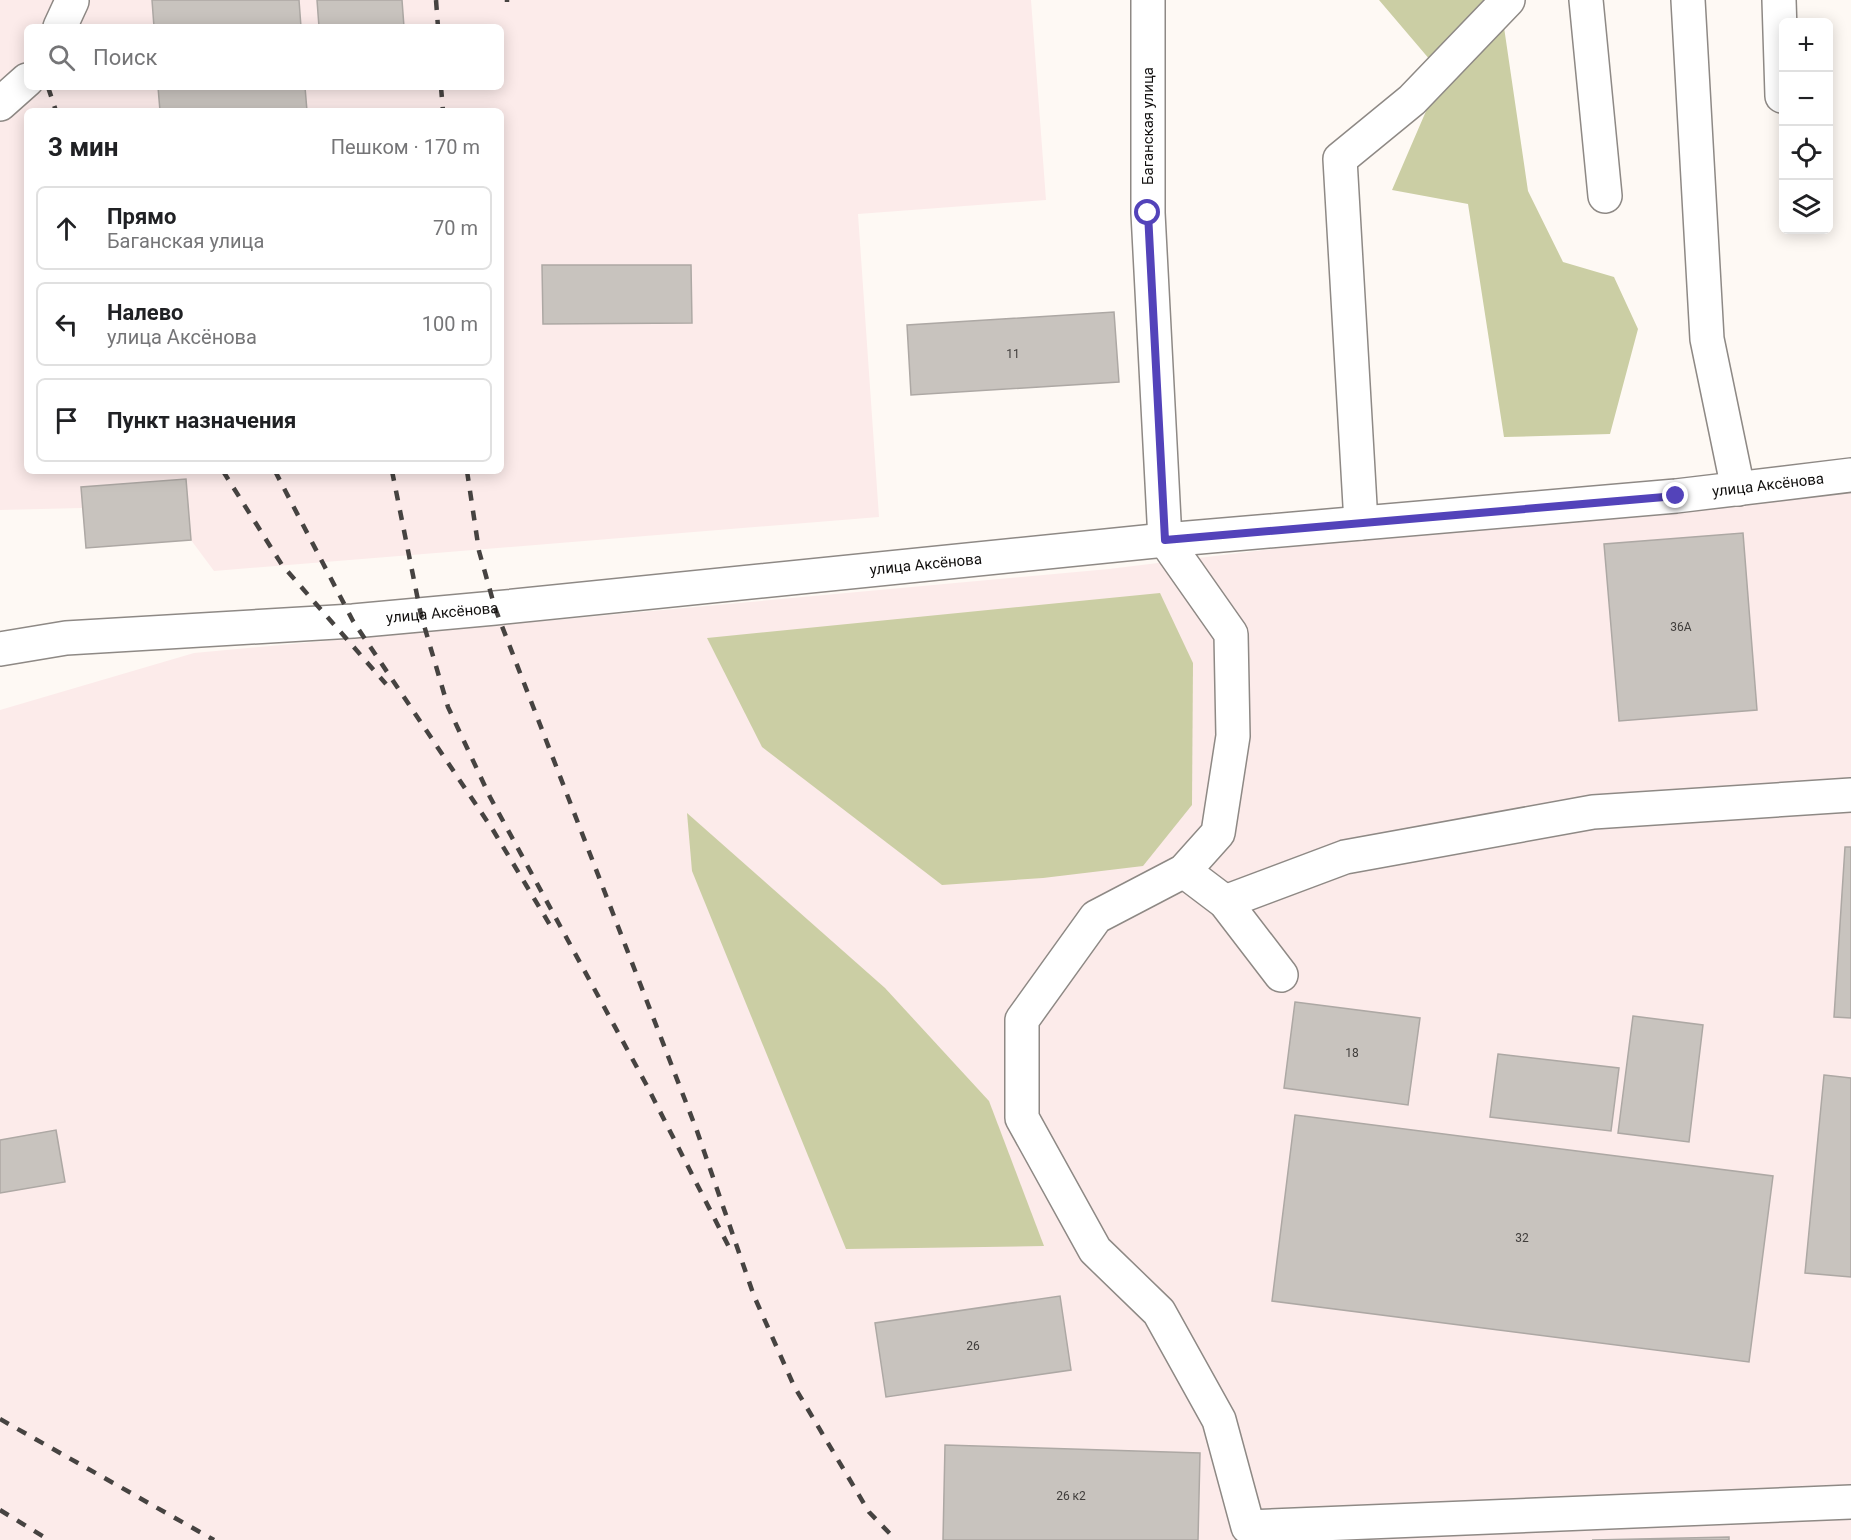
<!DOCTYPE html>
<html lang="ru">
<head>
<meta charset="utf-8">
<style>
  :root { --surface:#fff; --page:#f6f6f6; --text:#202124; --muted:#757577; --line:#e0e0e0 }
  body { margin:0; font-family:Roboto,sans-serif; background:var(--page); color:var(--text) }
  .controls { position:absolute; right:18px; top:18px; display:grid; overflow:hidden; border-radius:9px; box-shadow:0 3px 15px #0003 }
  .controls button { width:54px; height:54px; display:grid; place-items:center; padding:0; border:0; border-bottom:2px solid var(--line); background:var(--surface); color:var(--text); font:30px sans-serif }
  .stop { position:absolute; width:18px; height:18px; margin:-14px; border:4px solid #5343ba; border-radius:50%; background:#fff }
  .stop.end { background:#5343ba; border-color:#fff; box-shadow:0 2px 6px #0008 }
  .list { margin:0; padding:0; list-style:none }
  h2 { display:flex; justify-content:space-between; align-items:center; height:78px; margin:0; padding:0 24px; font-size:26px }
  h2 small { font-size:20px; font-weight:400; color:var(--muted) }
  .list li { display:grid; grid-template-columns:39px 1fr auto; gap:18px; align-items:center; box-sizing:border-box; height:84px; margin:0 12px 12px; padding:0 12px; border:2px solid var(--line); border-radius:9px }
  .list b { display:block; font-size:22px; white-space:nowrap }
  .list p { margin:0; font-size:20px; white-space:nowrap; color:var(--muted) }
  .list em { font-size:20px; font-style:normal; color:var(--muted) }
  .icon { flex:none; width:33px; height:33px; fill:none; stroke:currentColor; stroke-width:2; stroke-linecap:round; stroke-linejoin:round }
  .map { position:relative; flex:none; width:1851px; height:1540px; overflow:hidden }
  .search { position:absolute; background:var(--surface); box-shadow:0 3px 15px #0003; left:24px; top:24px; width:480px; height:66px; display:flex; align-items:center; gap:15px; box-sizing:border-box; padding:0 21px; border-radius:9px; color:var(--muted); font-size:22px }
  .panel { position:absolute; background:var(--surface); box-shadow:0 3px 15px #0003; left:24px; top:108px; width:480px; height:366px; border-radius:9px }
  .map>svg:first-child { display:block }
  .industrial { fill:#fcebea; fill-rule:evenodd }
  .green { fill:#cbcea4 }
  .building { fill:#c8c3be; stroke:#ada8a4; stroke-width:1.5 }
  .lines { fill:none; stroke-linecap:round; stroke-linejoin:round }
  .minor-casing { stroke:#8e8985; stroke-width:36 }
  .minor { stroke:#fff; stroke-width:33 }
  .rail { stroke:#464341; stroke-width:4.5; stroke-dasharray:10 10; stroke-linecap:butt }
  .route { stroke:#5343ba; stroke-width:8 }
  .labels { text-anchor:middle; stroke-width:4.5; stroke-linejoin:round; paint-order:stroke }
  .number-label { font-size:12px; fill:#3f3c3a }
  .street-label { font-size:15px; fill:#110f0e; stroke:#fff }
</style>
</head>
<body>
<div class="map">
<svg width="1851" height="1540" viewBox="0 0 1851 1540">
  <rect width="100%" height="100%" fill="#fef9f4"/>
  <g class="industrial">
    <path d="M0,0H1031L1046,200L858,214L879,517L214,571L191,540L86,548L82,508L0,510ZM27,27H501V87H27ZM27,111H501V471H27Z"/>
    <polygon points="1851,478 1851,1540 0,1540 0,710 194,653 1109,569"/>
  </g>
  <g class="green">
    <polygon points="1379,0 1500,0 1528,191 1563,262 1614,277 1638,329 1610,434 1504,437 1468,204 1392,190 1442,74"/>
    <polygon points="1160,593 1193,663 1192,805 1143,866 1043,878 942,885 762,747 707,638"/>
    <polygon points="687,813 885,988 989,1101 1044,1246 846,1249 692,871"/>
  </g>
  <g class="building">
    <polygon points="152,0 299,0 301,27 154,27"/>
    <polygon points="317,0 402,0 404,27 319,27"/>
    <polygon points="158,87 305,87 307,111 160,111"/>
    <polygon points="542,265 691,265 692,323 543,324"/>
    <polygon points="1114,312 1119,382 911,395 907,325"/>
    <polygon points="186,479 191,540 86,548 81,487"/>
    <polygon points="1743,533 1757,710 1619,721 1604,544"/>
    <polygon points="1845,847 1851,847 1851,1018 1834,1017"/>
    <polygon points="1295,1002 1420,1018 1408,1105 1284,1088"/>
    <polygon points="1633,1016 1703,1025 1689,1142 1618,1133"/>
    <polygon points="1498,1054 1619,1068 1611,1131 1490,1117"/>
    <polygon points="1824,1075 1851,1078 1851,1277 1805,1273"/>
    <polygon points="1295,1115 1773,1176 1749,1362 1272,1301"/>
    <polygon points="56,1130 65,1182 0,1193 0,1140"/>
    <polygon points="1060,1296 1071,1370 886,1397 875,1323"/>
    <polygon points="945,1445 1200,1453 1198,1540 943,1540"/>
    <polygon points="1729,1537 1729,1540 1592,1540"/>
  </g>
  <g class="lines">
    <g class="minor-casing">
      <g id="minor">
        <polyline points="1148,0 1148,213 1165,540"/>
        <polyline points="1586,0 1605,196"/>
        <polyline points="1688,0 1707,339 1738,489"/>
        <polyline points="1779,0 1782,96"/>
        <polyline points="60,27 72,1"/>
        <polyline points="0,104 27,80"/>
        <polyline points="1361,523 1340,159 1412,100 1508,0"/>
        <polyline points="1165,540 1231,634 1233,736 1218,833 1184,871 1096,917 1022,1020 1022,1118 1095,1250 1159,1312 1219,1420 1248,1527 1851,1502"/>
        <path id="s1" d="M0,649L66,638L353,621L495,608L1165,540L1676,496L1851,475"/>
        <polyline points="1184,871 1225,902 1281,975"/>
        <polyline points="1225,902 1345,857 1593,812 1851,795"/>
      </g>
    </g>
    <use href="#minor" class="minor"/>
    <g class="rail">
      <polyline points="436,0 438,27"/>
      <polyline points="507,2 507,0"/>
      <polyline points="48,87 56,111"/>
      <polyline points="441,87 443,111"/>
      <polyline points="223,471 282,565 386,684"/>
      <polyline points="275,471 353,621 493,830 553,930"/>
      <polyline points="392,471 421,615 448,707 490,797 646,1084 732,1253"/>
      <polyline points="467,471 479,551 495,608 697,1131 754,1296 794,1386 869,1512 896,1540"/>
      <polyline points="0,1419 214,1540"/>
      <polyline points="0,1510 49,1540"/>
    </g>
  </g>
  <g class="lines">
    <polyline class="route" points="1148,213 1165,540 1676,496"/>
  </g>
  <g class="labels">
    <g class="number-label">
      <text x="1013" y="358">11</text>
      <text x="1681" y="631">36А</text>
      <text x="1352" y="1057">18</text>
      <text x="1522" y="1242">32</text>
      <text x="973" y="1350">26</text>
      <text x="1071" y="1500">26 к2</text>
    </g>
    <g class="street-label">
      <text transform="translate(1148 126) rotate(-90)" y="5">Баганская улица</text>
      <text dy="5" stroke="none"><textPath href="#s1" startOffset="1776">улица Аксёнова</textPath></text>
      <text dy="5" stroke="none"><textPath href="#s1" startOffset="930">улица Аксёнова</textPath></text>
      <text dy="5" stroke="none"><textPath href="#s1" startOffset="444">улица Аксёнова</textPath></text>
    </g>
  </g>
</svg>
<div class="controls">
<button>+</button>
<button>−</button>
<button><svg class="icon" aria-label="locate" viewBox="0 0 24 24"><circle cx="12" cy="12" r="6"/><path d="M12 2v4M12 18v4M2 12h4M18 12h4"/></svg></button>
<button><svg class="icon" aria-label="layers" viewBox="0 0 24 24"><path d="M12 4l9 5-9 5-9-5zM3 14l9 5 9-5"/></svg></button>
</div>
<div class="stop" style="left:1148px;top:213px"></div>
<div class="stop end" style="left:1676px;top:496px"></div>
<div class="search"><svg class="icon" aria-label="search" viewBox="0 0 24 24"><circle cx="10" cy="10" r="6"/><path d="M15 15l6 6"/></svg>Поиск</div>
<section class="panel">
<h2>3 мин<small>Пешком · 170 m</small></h2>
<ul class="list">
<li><svg class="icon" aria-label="ahead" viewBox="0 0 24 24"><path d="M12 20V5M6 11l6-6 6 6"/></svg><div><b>Прямо</b><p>Баганская улица</p></div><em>70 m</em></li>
<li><svg class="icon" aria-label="left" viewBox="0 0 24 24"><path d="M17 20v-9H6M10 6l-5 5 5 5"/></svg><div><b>Налево</b><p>улица Аксёнова</p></div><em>100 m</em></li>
<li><svg class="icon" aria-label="arrive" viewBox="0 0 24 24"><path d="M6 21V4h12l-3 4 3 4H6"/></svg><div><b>Пункт назначения</b></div></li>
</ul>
</section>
</div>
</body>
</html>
